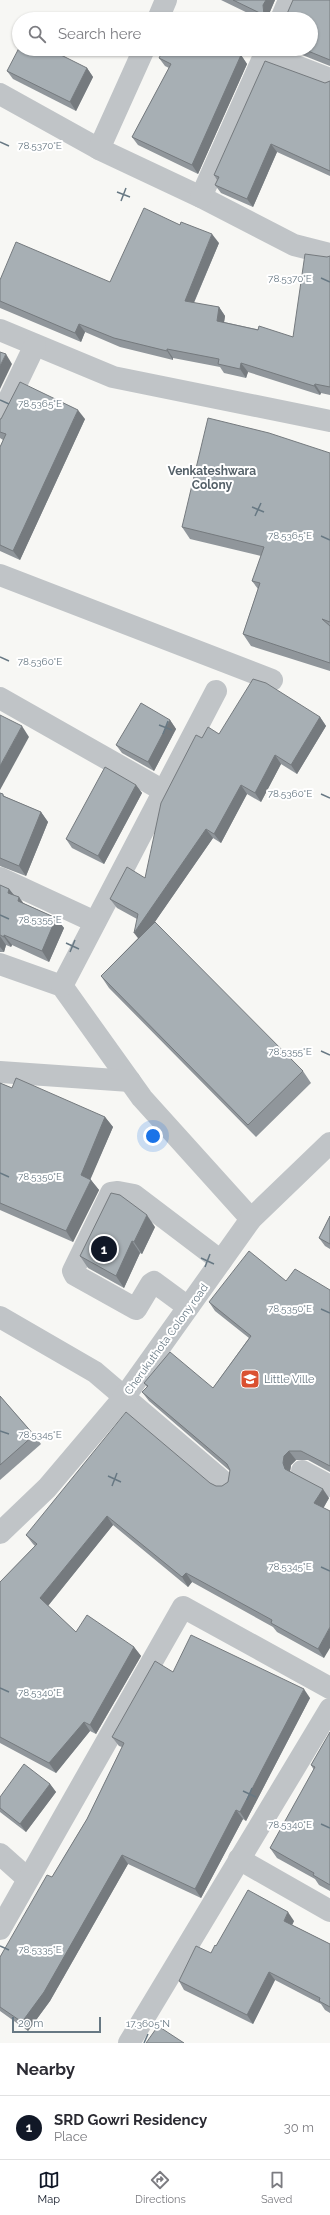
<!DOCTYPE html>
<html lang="en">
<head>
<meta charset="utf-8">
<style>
  :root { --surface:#fff; --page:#f7f7f7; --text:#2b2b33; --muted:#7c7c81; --line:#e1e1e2; --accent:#111827 }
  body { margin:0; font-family:Raleway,sans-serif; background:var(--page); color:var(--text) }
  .scale { position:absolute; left:12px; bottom:10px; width:89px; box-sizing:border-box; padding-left:4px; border:2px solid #677883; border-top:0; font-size:11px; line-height:14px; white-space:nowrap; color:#677883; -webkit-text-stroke:3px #fff; paint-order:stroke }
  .you { position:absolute; left:153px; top:1136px; width:14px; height:14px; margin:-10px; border:3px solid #fff; border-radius:50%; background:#1a73e8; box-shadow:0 0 0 6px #1a73e833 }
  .badge { display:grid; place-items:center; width:26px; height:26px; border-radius:50%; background:var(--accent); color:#fff; font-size:13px; font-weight:700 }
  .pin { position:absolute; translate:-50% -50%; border:2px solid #fff; box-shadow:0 1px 4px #0006 }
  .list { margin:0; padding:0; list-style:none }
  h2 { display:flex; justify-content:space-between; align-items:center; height:52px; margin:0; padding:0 16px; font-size:17px }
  h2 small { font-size:13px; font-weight:400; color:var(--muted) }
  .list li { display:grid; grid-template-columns:26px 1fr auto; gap:12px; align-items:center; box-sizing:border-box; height:64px; padding:0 16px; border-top:1px solid var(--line) }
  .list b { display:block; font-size:15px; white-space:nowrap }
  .list p { margin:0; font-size:13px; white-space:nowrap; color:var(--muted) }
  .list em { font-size:13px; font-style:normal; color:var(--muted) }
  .icon { flex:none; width:22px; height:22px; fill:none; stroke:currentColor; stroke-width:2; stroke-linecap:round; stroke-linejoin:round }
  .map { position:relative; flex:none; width:330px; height:2043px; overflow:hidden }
  .search { position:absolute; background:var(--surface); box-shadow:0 1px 3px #0004; left:12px; right:12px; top:12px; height:44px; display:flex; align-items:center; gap:10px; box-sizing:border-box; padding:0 14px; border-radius:22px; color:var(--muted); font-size:15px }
  .sheet { height:116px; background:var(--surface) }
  nav { display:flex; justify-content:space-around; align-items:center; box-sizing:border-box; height:56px; border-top:1px solid var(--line); background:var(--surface); font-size:11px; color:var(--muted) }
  nav a { display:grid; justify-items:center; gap:2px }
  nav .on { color:var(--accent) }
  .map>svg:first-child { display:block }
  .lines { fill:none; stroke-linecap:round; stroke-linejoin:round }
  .street { stroke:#c0c4c7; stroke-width:22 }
  .wall { fill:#90969b }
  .shaded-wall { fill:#757a7e }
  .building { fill:#a7afb4; stroke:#757a7e }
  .ticks { fill:none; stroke:#677883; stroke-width:1.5 }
  .labels { text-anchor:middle; stroke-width:4; stroke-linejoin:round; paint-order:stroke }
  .street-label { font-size:11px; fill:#677883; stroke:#fff }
  .poi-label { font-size:11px; fill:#677883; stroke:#fff; text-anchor:start }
  .neighbourhood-label { font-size:12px; font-weight:bold; fill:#556169; stroke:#fff }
  .ticks-label { font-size:10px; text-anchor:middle; fill:#677883; stroke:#fff; stroke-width:4; stroke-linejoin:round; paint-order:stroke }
</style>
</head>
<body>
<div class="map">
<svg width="330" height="2043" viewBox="0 0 330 2043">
  <rect width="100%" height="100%" fill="#f7f7f4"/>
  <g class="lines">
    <g class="street">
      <polyline points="158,19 166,0"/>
      <polyline points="281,19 289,0"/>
      <polyline points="265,54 330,79"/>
      <polyline points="0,94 99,149 201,197 294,245 330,254"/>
      <polyline points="99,149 144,49"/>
      <polyline points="201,197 267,49"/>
      <polyline points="0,330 113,377 330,421"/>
      <polyline points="0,418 35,345"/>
      <polyline points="0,575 272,680"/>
      <polyline points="0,698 162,790"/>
      <polyline points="0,878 95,922"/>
      <polyline points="0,964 62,986 142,1098 251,1219"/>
      <polyline points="62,986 216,691"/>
      <polyline points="0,1072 130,1081"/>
      <polyline points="188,1307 154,1282 151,1284 136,1309 75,1275 73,1271 111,1193 118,1192 134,1195 221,1261"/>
      <polyline points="0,1317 95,1372 225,1483"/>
      <polyline points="302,1471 330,1486"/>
      <polyline points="0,1533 47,1488 125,1396 251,1219 330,1143"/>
      <polyline points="0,1854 28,1879"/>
      <polyline points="239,1859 330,1911"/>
      <polyline points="0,1929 183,1607 330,1688"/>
      <polyline points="129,2043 330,1709"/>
    </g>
  </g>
  <g class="wall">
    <polygon points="221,0 275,0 269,14 270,19 260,19"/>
    <polygon points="330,0 330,66 287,49 311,49 286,16"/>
    <polygon points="241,55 247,64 198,174 138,145 132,137 169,68 165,66 159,58"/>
    <polygon points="87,68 93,77 76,111 13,79 7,71"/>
    <polygon points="330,81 330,176 277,152 253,207 221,193 215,185 217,180 214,175 325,83"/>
    <polygon points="219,243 194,303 219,307 225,316 224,322 293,337 327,257 330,256 330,395 321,393 320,395 248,372 246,378 224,373 220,367 173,358 173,360 120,347 85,332 81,342 0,308 0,280 110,282"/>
    <polygon points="0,419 85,419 20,560 0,551 0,447 3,440 0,438"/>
    <polygon points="330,453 330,671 251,646 243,634 258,589 252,581 261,556 190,539 182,527"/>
    <polygon points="320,717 326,726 297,774 281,764 261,802 247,794 221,843 213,838 154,923 303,1071 311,1083 256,1137 109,988 101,976 138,938 137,919 117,908 110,899 145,878 202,738"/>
    <polygon points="170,720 176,729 154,771 122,753 116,745"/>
    <polygon points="136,785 142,793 104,864 72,848 66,839"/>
    <polygon points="0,793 6,797 41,812 48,822 26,876 0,866"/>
    <polygon points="0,885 9,889 14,895 23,903 56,918 64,928 49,962 12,945 11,947 6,945 4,952 0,952"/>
    <polygon points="0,1083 12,1088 105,1117 113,1127 90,1179 99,1190 73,1242 0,1210"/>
    <polygon points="330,1216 330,1249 325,1246 319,1238"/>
    <polygon points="155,1227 142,1254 140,1253 124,1288 88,1268 80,1256"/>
    <polygon points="286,1281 330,1290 330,1472 308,1460 296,1460 291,1465 290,1471 329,1498 324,1507 324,1658 277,1632 273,1627 192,1582 188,1587 113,1525 48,1606 76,1632 134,1647 141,1656 96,1734 90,1731 56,1773 0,1743 0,1582 35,1546 33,1544 26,1535 210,1483 216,1486 222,1486 228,1482 230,1471 149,1401 142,1392 147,1387 144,1383 213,1388 249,1338 215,1311 209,1302"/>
    <polygon points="0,1396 34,1435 41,1444 0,1480"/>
    <polygon points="173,1672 310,1698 246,1821 243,1819 201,1898 128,1864 50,2001 28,2031 0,2011 0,1957 52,1877 87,1819 122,1747 119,1746 112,1737"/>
    <polygon points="330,1732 330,1891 319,1885 315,1879 277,1858 270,1848 314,1770 311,1765"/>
    <polygon points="50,1784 56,1792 26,1832 0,1812 0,1797"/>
    <polygon points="294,1921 292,1925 330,1944 330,2013 325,2010 321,2004 275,1980 253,2024 184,1990 179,1981 211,1953 216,1946"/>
  </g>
  <g class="shaded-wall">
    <polygon points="266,0 275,0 269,14 270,19 266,19 264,15 263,5"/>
    <polygon points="241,55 247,64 198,174 192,165"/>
    <polygon points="87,68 93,77 76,111 70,102"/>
    <polygon points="271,144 277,152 253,207 247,199"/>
    <polygon points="212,234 219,243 191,309 185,301"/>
    <polygon points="219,307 225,316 223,329 217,321"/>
    <polygon points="79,324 85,332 81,342 75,333"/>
    <polygon points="167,349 173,358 173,360 167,351"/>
    <polygon points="6,354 12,364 0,389 0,366"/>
    <polygon points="241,363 248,372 246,378 240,369"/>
    <polygon points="315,384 321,393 320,395 314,386"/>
    <polygon points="78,410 85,419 20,560 13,551"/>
    <polygon points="320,717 326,726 297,774 291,765"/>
    <polygon points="170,720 176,729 154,771 148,762"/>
    <polygon points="22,726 29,737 0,790 0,766"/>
    <polygon points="275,755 281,764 261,802 255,793"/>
    <polygon points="136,785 142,793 104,864 98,856"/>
    <polygon points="241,785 247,794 221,843 214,834"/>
    <polygon points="41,812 48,822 26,876 19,866"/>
    <polygon points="206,829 213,838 141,942 134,933"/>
    <polygon points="9,889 17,899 8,893"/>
    <polygon points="19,897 27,908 18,901"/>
    <polygon points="56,918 64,928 49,962 42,951"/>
    <polygon points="4,935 12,945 11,947 4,937"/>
    <polygon points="0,936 6,945 4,952 0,947"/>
    <polygon points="105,1117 113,1127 88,1185 81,1175"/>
    <polygon points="91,1180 99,1190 73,1242 66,1231"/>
    <polygon points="147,1215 155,1227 142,1254 134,1242"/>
    <polygon points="132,1241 140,1253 124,1288 116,1276"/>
    <polygon points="289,1451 296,1460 291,1465 290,1472 285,1469 283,1463 284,1456"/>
    <polygon points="323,1489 329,1498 321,1512 314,1503"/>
    <polygon points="107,1516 113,1525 47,1607 40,1598"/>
    <polygon points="186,1573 192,1582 188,1587 182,1577"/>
    <polygon points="330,1627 330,1648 324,1658 318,1649"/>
    <polygon points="134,1647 141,1656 96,1734 90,1725"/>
    <polygon points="304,1689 310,1698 246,1821 240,1812"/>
    <polygon points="84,1722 90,1731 56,1773 49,1763"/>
    <polygon points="50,1784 56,1792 26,1832 20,1824"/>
    <polygon points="236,1810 243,1819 201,1898 195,1889"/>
    <polygon points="122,1855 128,1864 50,2001 28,2031 22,2022"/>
    <polygon points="288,1912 294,1921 290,1929 284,1921"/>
    <polygon points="269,1972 275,1980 253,2024 247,2015"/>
  </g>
  <g class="building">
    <polygon points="233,0 266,0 263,5 264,15"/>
    <polygon points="293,0 330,0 330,60 303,49 311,49 311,19 282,19 286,16"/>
    <polygon points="19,48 19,49 49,49 87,68 70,102 7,71"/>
    <polygon points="164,49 229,49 241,55 192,165 132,137 171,64 159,58"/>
    <polygon points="265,61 325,83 330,81 330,171 271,144 247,199 215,185 219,177 214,175"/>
    <polygon points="144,208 180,225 181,222 212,234 185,301 219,307 217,321 258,330 259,326 293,337 305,254 327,257 330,256 330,387 315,384 314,386 241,363 240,369 218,364 219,359 167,349 167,351 114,338 79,324 75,333 0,301 0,280 16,242 110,282"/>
    <polygon points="0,352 6,354 0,366"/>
    <polygon points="20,382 78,410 13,551 0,545 0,447 6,434 0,432 0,419 1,419"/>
    <polygon points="208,418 269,433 330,453 330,622 322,619 330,626 330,663 243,634 260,583 252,581 264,547 182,527"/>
    <polygon points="253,679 266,683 320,717 291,765 275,755 255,793 241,785 214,834 206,829 134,933 138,914 110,899 127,867 145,878 161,803 196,735 202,738 208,727 219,734"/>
    <polygon points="141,703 170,720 148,762 116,745"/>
    <polygon points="0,715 22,726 0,766"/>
    <polygon points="105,767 136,785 98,856 66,839"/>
    <polygon points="0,793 3,794 3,796 41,812 19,866 0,858"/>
    <polygon points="0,885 9,889 8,893 19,897 18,901 56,918 42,951 4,935 4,937 0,935"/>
    <polygon points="155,922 303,1071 248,1125 101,976"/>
    <polygon points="16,1078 105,1117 81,1175 91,1180 66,1231 0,1203 0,1083 12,1088"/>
    <polygon points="111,1193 120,1195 147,1215 134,1242 132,1241 116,1276 80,1256"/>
    <polygon points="330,1216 330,1244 319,1238"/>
    <polygon points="249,1251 286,1281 295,1269 330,1290 330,1466 301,1451 289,1451 284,1456 283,1463 285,1469 323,1489 314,1503 330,1511 330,1627 318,1649 271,1623 272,1620 186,1573 182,1577 107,1516 40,1598 76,1632 87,1615 134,1647 90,1725 84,1722 49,1763 0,1737 0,1582 37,1544 26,1535 126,1412 210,1483 216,1486 222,1486 228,1482 230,1470 227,1464 142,1392 148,1386 144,1383 170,1352 213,1388 251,1336 209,1302"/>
    <polygon points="0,1396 34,1435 0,1465"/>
    <polygon points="191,1635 304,1689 240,1812 236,1810 195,1889 122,1855 44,1992 22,2022 0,2007 0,1957 47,1875 52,1877 87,1819 124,1743 112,1737 155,1661 173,1672"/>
    <polygon points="330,1732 330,1885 313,1875 314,1873 270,1848 315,1767 311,1765"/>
    <polygon points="24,1764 50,1784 20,1824 0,1808 0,1797"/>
    <polygon points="248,1890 288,1912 284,1921 330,1944 330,2007 319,2001 320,1998 269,1972 247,2015 179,1981 196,1946 211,1953 215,1945 216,1946"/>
    <polygon points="158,2026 184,2043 146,2043"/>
  </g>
  <path class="ticks" d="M0,142L9,146M117,192L130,197M121,201L126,188M321,278L330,282M0,400L9,404M252,507L264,512M255,516L261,503M321,536L330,540M0,657L9,661M159,725L172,730M163,734L168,721M321,794L330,798M0,915L9,919M66,943L79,949M70,952L75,940M321,1051L330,1055M0,1173L9,1177M201,1258L214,1264M205,1267L210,1254M321,1309L330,1313M0,1431L9,1434M108,1476L121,1482M112,1486L117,1473M321,1567L330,1571M0,1688L9,1692M243,1791L256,1797M247,1800L252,1788M321,1824L330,1828M0,1946L9,1950M144,2043L148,2034"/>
  <defs>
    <g id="school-square" transform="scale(1)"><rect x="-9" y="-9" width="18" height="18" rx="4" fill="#da5131" stroke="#fff"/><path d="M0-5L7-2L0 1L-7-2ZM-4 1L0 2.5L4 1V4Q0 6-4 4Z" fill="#fff"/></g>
  </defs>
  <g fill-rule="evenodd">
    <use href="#school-square" x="250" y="1379"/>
  </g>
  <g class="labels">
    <g class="street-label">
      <text transform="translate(166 1339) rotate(-54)" y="4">Cherukuthota Colony road</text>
    </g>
    <g class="poi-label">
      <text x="264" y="1383">Little Ville</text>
    </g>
    <g class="neighbourhood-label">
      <text x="212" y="475">Venkateshwara<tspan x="212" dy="14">Colony</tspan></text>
    </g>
  </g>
  <g class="ticks-label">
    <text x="40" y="149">78.5370°E</text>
    <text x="290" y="282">78.5370°E</text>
    <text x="40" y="407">78.5365°E</text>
    <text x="290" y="539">78.5365°E</text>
    <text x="40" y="665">78.5360°E</text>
    <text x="290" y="797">78.5360°E</text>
    <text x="40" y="923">78.5355°E</text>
    <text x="290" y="1055">78.5355°E</text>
    <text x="40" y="1180">78.5350°E</text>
    <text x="290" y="1312">78.5350°E</text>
    <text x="40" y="1438">78.5345°E</text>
    <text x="290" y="1570">78.5345°E</text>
    <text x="40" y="1696">78.5340°E</text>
    <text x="290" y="1828">78.5340°E</text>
    <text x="40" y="1953">78.5335°E</text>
    <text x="148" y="2027">17.3605°N</text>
  </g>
</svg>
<div class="scale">20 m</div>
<div class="you"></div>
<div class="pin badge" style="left:104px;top:1249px">1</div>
<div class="search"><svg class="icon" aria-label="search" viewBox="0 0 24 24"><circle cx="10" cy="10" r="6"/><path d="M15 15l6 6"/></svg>Search here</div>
</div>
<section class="sheet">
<h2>Nearby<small></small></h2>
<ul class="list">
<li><span class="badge">1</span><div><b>SRD Gowri Residency</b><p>Place</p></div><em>30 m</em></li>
</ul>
</section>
<nav>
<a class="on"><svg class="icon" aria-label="map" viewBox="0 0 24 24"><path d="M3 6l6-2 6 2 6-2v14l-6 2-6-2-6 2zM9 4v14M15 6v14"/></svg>Map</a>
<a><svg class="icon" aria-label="directions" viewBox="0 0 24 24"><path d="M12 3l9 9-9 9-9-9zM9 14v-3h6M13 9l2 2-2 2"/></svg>Directions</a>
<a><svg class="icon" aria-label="saved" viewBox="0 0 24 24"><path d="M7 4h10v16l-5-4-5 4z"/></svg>Saved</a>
</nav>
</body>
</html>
